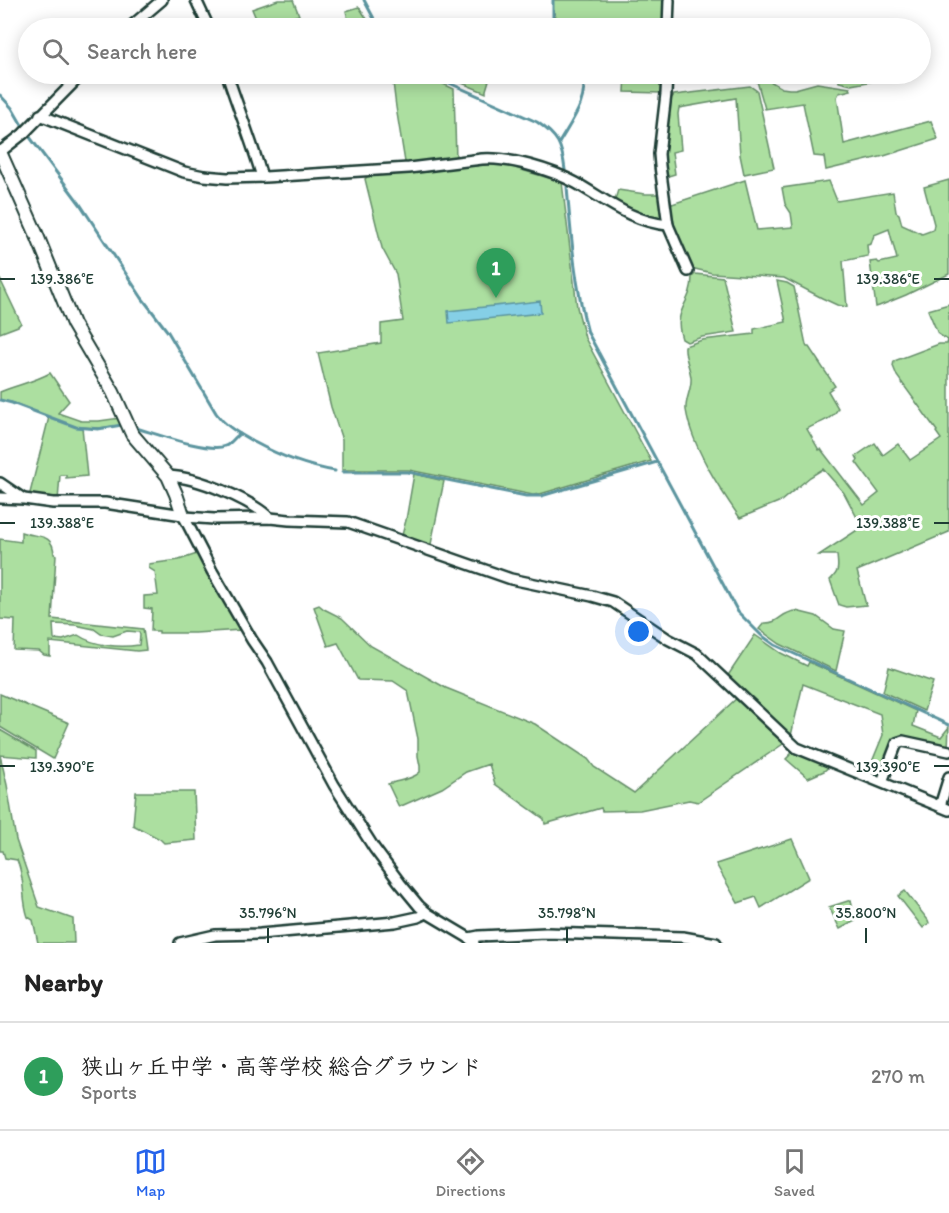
<!DOCTYPE html>
<html lang="en">
<head>
<meta charset="utf-8">
<style>
  :root { --surface:#fff; --page:#f2f2f2; --text:#222; --muted:#767676; --line:#e0e0e0; --accent:#2563eb }
  body { margin:0; font-family:Itim,"Klee One",sans-serif; background:var(--page); color:var(--text) }
  .you { position:absolute; left:639px; top:632px; width:21px; height:21px; margin:-15px; border:4px solid #fff; border-radius:50%; background:#1a73e8; box-shadow:0 0 0 9px #1a73e833 }
  .badge { display:grid; place-items:center; width:39px; height:39px; border-radius:50%; background:var(--accent); color:#fff; font-size:20px; font-weight:700 }
  .pin { position:absolute; translate:-50% -50px; filter:drop-shadow(0 2px 3px #0008) }
  .pin::after { content:''; position:absolute; top:32px; width:21px; height:18px; background:inherit; clip-path:polygon(0 0,100% 0,50% 100%) }
  .list { margin:0; padding:0; list-style:none }
  h2 { display:flex; justify-content:space-between; align-items:center; height:78px; margin:0; padding:0 24px; font-size:26px }
  h2 small { font-size:20px; font-weight:400; color:var(--muted) }
  .list li { display:grid; grid-template-columns:39px 1fr auto; gap:18px; align-items:center; box-sizing:border-box; height:108px; padding:0 24px; border-top:2px solid var(--line) }
  .list b { display:block; font-size:22px; white-space:nowrap }
  .list p { margin:0; font-size:20px; white-space:nowrap; color:var(--muted) }
  .list em { font-size:20px; font-style:normal; color:var(--muted) }
  .icon { flex:none; width:33px; height:33px; fill:none; stroke:currentColor; stroke-width:2; stroke-linecap:round; stroke-linejoin:round }
  .map { position:relative; flex:none; width:949px; height:943px; overflow:hidden }
  .search { position:absolute; background:var(--surface); box-shadow:0 3px 15px #0003; left:18px; right:18px; top:18px; height:66px; display:flex; align-items:center; gap:15px; box-sizing:border-box; padding:0 21px; border-radius:33px; color:var(--muted); font-size:22px }
  .sheet { height:186px; background:var(--surface) }
  nav { display:flex; justify-content:space-around; align-items:center; box-sizing:border-box; height:84px; border-top:2px solid var(--line); background:var(--surface); font-size:16px; color:var(--muted) }
  nav a { display:grid; justify-items:center; gap:3px }
  nav .on { color:var(--accent) }
  .map>svg:first-child { display:block }
  .green { fill:#acdfa0; stroke:#668e6a; stroke-width:1.5; fill-rule:evenodd }
  .water { fill:#85cfe6; stroke:#5c959f; stroke-width:1.5 }
  .lines { fill:none; stroke-linecap:round; stroke-linejoin:round }
  .stream { stroke:#5c959f; stroke-width:3 }
  .street-casing { stroke:#1f3d34; stroke-width:14 }
  .secondary-casing { stroke:#1f3d34; stroke-width:16 }
  .street { stroke:#fff; stroke-width:9 }
  .secondary { stroke:#fff; stroke-width:12 }
  .ticks { fill:none; stroke:#1f3d34; stroke-width:2 }
  .ticks-label { font-size:15px; text-anchor:middle; fill:#1f3d34; stroke:#fff; stroke-width:6; stroke-linejoin:round; paint-order:stroke }
</style>
</head>
<body>
<div class="map">
<svg width="949" height="943" viewBox="0 0 949 943">
  <rect width="100%" height="100%" fill="#fff"/>
  <filter id="ink" filterUnits="userSpaceOnUse"><feTurbulence type="fractalNoise" baseFrequency=".0167" numOctaves="2"/><feDisplacementMap in="SourceGraphic" scale="12" xChannelSelector="R" yChannelSelector="G"/><feConvolveMatrix kernelMatrix="1 2 1 2 8 2 1 2 1" color-interpolation-filters="sRGB"/></filter>
  <g filter="url(#ink)">
    <g class="green">
      <polygon points="278,0 293,0 299,15 260,28 252,9"/>
      <polygon points="553,0 665,0 665,28 630,28 627,24 622,22 561,26 553,11"/>
      <polygon points="359,7 373,28 350,28 346,11"/>
      <polygon points="392,74 422,74 454,89 456,159 408,164 405,162 396,107"/>
      <polygon points="440,74 491,74 486,90 486,93"/>
      <polygon points="626,74 663,74 662,93 625,92"/>
      <polygon points="838,74 913,74 851,85 839,82"/>
      <polygon points="757,81 770,81 782,88 789,89 795,89 817,83 850,88 851,90 839,93 837,97 844,144 931,121 938,139 884,156 826,170 824,157 814,156 803,103 765,109"/>
      <polygon points="750,86 757,91 774,168 744,174 740,155 736,98 679,108 678,114 681,150 672,152 675,174 665,177 662,155 670,100 674,95"/>
      <polygon points="495,164 505,165 562,182 577,307 585,338 651,461 540,494 533,495 409,470 342,470 342,440 331,407 318,353 381,343 381,324 403,321 396,274 382,248 365,179 369,175"/>
      <polygon points="745,180 757,230 793,227 791,213 785,204 782,188 829,181 837,201 893,192 896,212 899,214 902,225 922,234 933,230 934,224 924,187 949,180 949,274 906,295 879,306 876,307 870,262 877,261 879,263 897,259 889,229 874,235 871,244 867,245 868,256 843,261 847,307 837,305 822,298 784,278 712,273 691,268 672,231 669,205"/>
      <polygon points="618,190 645,194 661,194 664,212 662,219 658,222 640,217 614,203"/>
      <path d="M695,274L723,277L736,332L702,337L687,342L682,339C672,308 692,305 692,277Z"/>
      <polygon points="0,279 21,323 18,326 0,333"/>
      <path d="M777,281L787,283L794,287L806,345L807,347H809L835,386L828,391L838,408C834,419 817,423 807,429L819,450L821,449L823,452L864,505L879,493L856,462L858,460L856,456L875,443L883,455L898,444L910,460L941,439L936,432L937,431L897,376L893,366L894,361L939,344H947L948,340L938,334L928,310L949,304V532L857,571L866,605L846,607L839,605L830,580C840,571 838,567 837,555H819L862,527L844,493L823,469L810,477L781,501L740,518C719,488 692,447 686,410C685,399 692,389 691,378C690,367 684,357 685,346L702,340L754,334V329L786,322Z"/>
      <path d="M50,373L69,401L58,413L81,421H99L120,418L122,425L99,428L82,427L87,476L66,478V475H60L58,501L29,497L49,417L14,403L0,400V392C16,385 34,382 50,373Z"/>
      <polygon points="414,474 444,481 430,549 401,539 406,520"/>
      <path d="M21,532C37,538 53,532 54,554L56,555L52,619L143,629L146,650L137,651L50,642V656L44,655L39,651L14,650L15,620L0,619V539L21,542ZM53,624L75,625L94,629L101,634L113,636L127,631L139,632L140,635L139,645C120,648 94,646 78,635L63,640L54,639Z"/>
      <polygon points="200,553 241,630 195,633 159,633 159,631 151,631 152,609 144,608 144,596 158,595 155,572 149,568 149,564 179,560"/>
      <path d="M319,605L324,609L342,618L371,646L446,688L535,724L588,759L594,767L634,793L737,698L786,742L698,802L689,800L640,810L602,811L601,808L545,824L544,819L495,784L489,764L466,772L442,788L399,807L388,784C399,780 412,780 420,772V766L418,756V739L408,691L393,681L358,680L338,643L328,646L314,607Z"/>
      <path d="M796,611L816,616L834,629L845,631L836,671L780,644L759,629L764,623C780,624 780,612 796,611Z"/>
      <polygon points="755,635 781,653 807,666 809,662 916,711 913,726 941,737 949,727 948,748 904,738 883,774 878,778 867,774 883,735 880,714 803,684 790,740 727,677"/>
      <polygon points="889,667 933,682 924,711 883,692"/>
      <polygon points="0,694 69,723 53,759 0,727"/>
      <path d="M0,730L36,751V758L0,755L7,785L16,840L39,907L73,919L74,943H38L33,920L28,917C21,897 26,881 17,860L5,858L3,851H0Z"/>
      <polygon points="796,749 831,765 824,771 808,778 786,759"/>
      <polygon points="136,792 194,792 196,840 164,843 160,839 133,825"/>
      <polygon points="792,839 809,878 761,908 756,897 738,903 716,864"/>
      <polygon points="905,891 928,920 929,923 923,928 898,896"/>
      <polygon points="851,900 855,921 840,929 829,907"/>
    </g>
    <polygon class="water" points="540,301 541,313 449,323 448,311"/>
    <g class="lines">
      <g class="stream">
        <polyline points="364,0 379,28"/>
        <polyline points="553,0 553,21 557,28"/>
        <path d="M429,74L537,122C558,136 562,145 565,170"/>
        <polyline points="0,95 12,108 23,127"/>
        <path d="M29,136L80,204L142,298L168,332L216,413C226,427 240,434 254,442C280,456 305,466 335,471"/>
        <path d="M559,143C571,122 590,99 582,74"/>
        <path d="M567,187C571,235 575,286 588,333L738,612L761,635L775,645L949,725"/>
        <polyline points="0,400 12,403 76,427 98,429 122,425"/>
        <path d="M136,428C154,433 209,453 225,446C231,444 234,437 240,434"/>
        <polyline points="342,472 408,472 526,496 541,496 657,462"/>
      </g>
      <g class="street-casing">
        <g id="street">
          <polyline points="196,0 209,28"/>
          <polyline points="129,28 162,0"/>
          <polyline points="668,28 669,0"/>
          <path d="M227,74C238,108 252,142 262,177"/>
          <polyline points="667,74 666,94 659,154 660,166 668,225 688,271"/>
          <path d="M40,115L184,172L204,176L227,178L265,177L409,168L482,159C509,157 552,170 576,183C606,200 632,222 668,225"/>
          <polyline points="0,152 23,134 82,74"/>
          <path d="M168,476C197,477 249,499 270,518"/>
          <polyline points="0,483 22,498"/>
          <polyline points="0,498 24,499 53,503 105,503 183,515 212,571 252,640 267,662 334,785 374,848 400,883 419,906 427,913 469,938 474,943"/>
          <polyline points="185,517 214,519 270,518 289,520 348,522 511,579 592,596 613,602 668,639 697,654 797,748 949,810"/>
          <polyline points="882,782 897,743 903,741 949,751"/>
          <polyline points="940,806 949,777"/>
          <polyline points="469,938 479,936 546,933 683,937 716,943"/>
          <polyline points="180,943 215,935 260,934 395,922 418,917 427,913"/>
        </g>
      </g>
      <g class="secondary-casing">
        <polyline id="secondary" points="0,152 36,233 73,324 113,392 132,434 168,476 176,494 183,515"/>
      </g>
      <use href="#street" class="street"/>
      <use href="#secondary" class="secondary"/>
    </g>
  </g>
  <path class="ticks" d="M0,279H15M934,279H949M0,523H15M934,523H949M0,766H15M934,766H949M268,928V943M567,928V943M866,928V943"/>
  <g class="ticks-label">
    <text x="888" y="284">139.386°E</text>
    <text x="62" y="284">139.386°E</text>
    <text x="62" y="528">139.388°E</text>
    <text x="888" y="528">139.388°E</text>
    <text x="62" y="772">139.390°E</text>
    <text x="888" y="772">139.390°E</text>
    <text x="268" y="918">35.796°N</text>
    <text x="567" y="918">35.798°N</text>
    <text x="866" y="918">35.800°N</text>
  </g>
</svg>
<div class="you"></div>
<div class="pin badge" style="left:496px;top:298px;background:#2e9e5b">1</div>
<div class="search"><svg class="icon" aria-label="search" viewBox="0 0 24 24"><circle cx="10" cy="10" r="6"/><path d="M15 15l6 6"/></svg>Search here</div>
</div>
<section class="sheet">
<h2>Nearby<small></small></h2>
<ul class="list">
<li><span class="badge" style="background:#2e9e5b">1</span><div><b>狭山ヶ丘中学・高等学校 総合グラウンド</b><p>Sports</p></div><em>270 m</em></li>
</ul>
</section>
<nav>
<a class="on"><svg class="icon" aria-label="map" viewBox="0 0 24 24"><path d="M3 6l6-2 6 2 6-2v14l-6 2-6-2-6 2zM9 4v14M15 6v14"/></svg>Map</a>
<a><svg class="icon" aria-label="directions" viewBox="0 0 24 24"><path d="M12 3l9 9-9 9-9-9zM9 14v-3h6M13 9l2 2-2 2"/></svg>Directions</a>
<a><svg class="icon" aria-label="saved" viewBox="0 0 24 24"><path d="M7 4h10v16l-5-4-5 4z"/></svg>Saved</a>
</nav>
</body>
</html>
